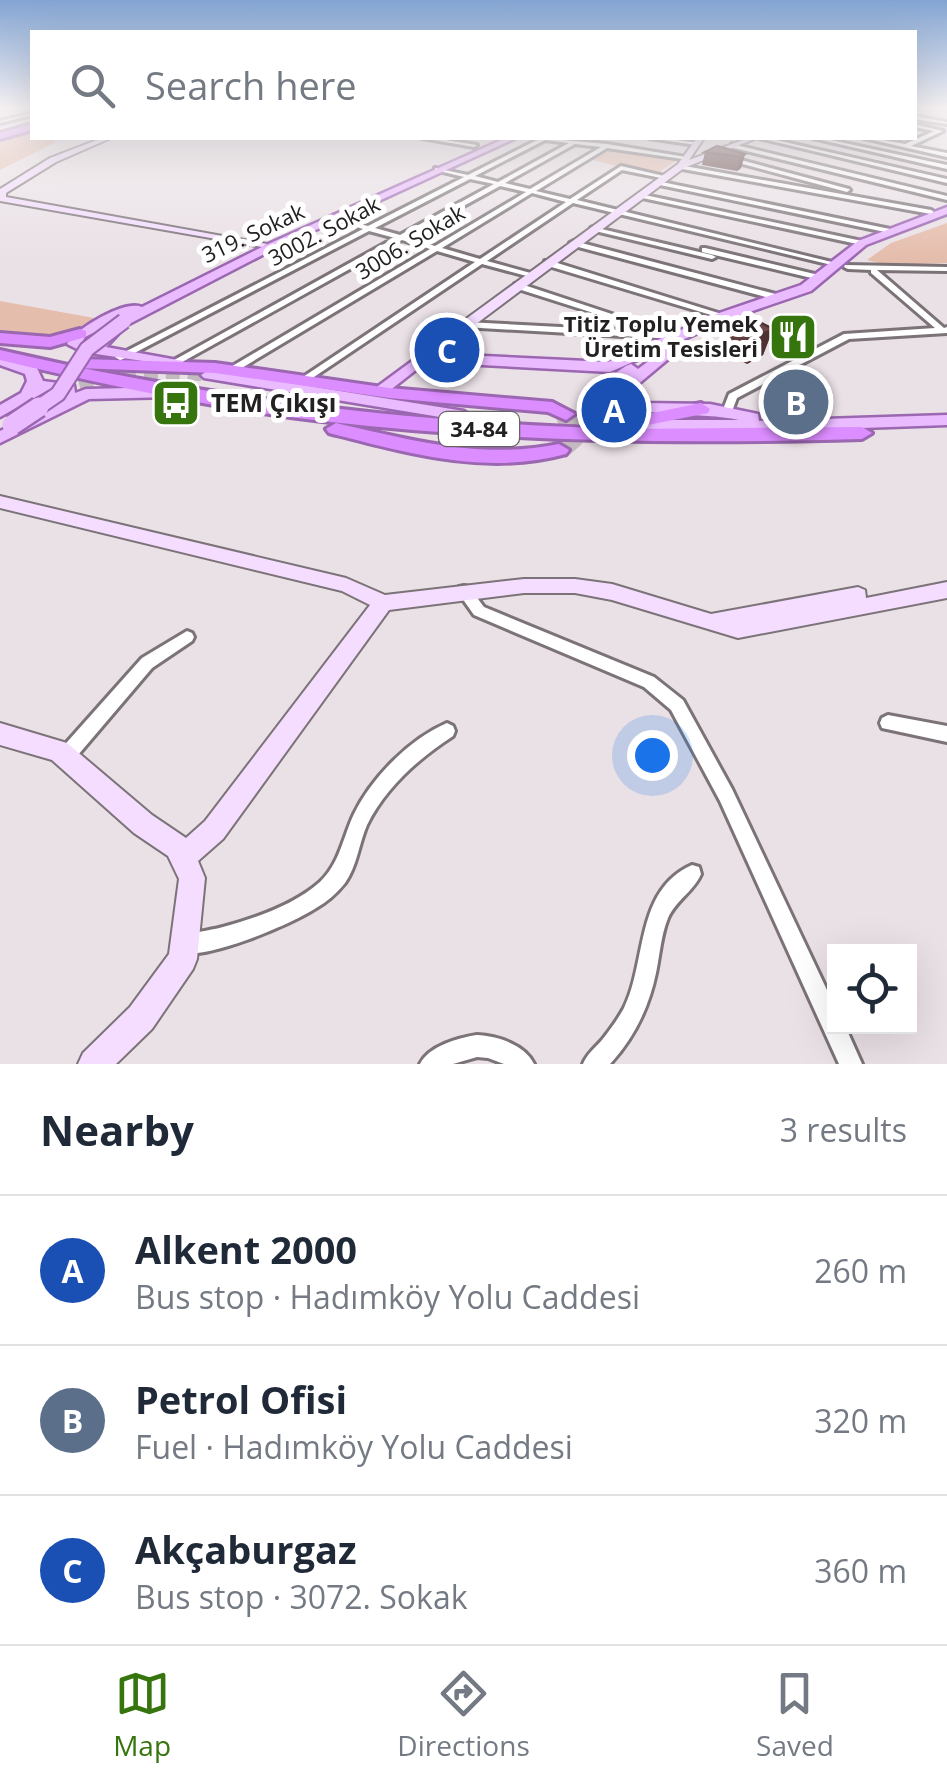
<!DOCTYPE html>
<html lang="en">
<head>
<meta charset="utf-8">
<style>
  :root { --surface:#fff; --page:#f6f6f7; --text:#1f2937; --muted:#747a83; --line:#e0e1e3; --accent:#36740d }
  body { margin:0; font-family:"Open Sans",sans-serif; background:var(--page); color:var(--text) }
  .controls { position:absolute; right:30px; bottom:30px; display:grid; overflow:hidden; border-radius:0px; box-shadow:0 10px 40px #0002 }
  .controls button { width:90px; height:90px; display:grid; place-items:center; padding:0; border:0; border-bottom:2px solid var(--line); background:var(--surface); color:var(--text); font:50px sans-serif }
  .you { position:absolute; left:652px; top:755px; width:35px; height:35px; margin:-25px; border:8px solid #fff; border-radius:50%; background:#1a73e8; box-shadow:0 0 0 15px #1a73e833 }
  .badge { display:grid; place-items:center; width:65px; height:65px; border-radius:50%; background:var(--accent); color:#fff; font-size:32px; font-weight:700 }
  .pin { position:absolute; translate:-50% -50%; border:5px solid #fff; box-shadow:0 2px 10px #0006 }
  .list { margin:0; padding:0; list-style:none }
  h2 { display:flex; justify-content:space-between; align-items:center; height:130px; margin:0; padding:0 40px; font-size:42px }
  h2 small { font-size:32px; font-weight:400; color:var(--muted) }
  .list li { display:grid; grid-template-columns:65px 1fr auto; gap:30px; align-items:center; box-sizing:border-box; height:150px; padding:0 40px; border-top:2px solid var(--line) }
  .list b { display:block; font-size:38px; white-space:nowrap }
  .list p { margin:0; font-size:32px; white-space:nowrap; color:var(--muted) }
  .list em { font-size:32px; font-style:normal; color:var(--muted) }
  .icon { flex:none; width:55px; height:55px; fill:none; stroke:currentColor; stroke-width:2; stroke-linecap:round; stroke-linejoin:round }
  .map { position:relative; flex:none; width:947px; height:1064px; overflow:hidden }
  .search { position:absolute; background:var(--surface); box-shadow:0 10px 40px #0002; left:30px; right:30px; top:30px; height:110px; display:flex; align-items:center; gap:25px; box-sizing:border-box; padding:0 35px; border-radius:0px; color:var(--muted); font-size:38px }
  .sheet { height:580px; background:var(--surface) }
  nav { display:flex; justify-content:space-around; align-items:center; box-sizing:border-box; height:140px; border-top:2px solid var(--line); background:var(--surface); font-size:28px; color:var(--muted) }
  nav a { display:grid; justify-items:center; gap:5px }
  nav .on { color:var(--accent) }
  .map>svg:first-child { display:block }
  .green { fill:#e5bdac }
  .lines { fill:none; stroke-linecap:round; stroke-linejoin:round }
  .primary-tunnel-far1 { stroke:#c2babf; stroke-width:14; stroke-dasharray:14 8; stroke-linecap:butt }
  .primary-tunnel { stroke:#c2babf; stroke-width:19; stroke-dasharray:19 9; stroke-linecap:butt }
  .highway-tunnel { stroke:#c2babf; stroke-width:21; stroke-dasharray:21 10; stroke-linecap:butt }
  .street-casing { stroke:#7b7377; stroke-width:6 }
  .secondary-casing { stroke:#7b7377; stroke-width:4 }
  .primary-casing { stroke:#9b67b1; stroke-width:5 }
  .highway-casing { stroke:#9b67b1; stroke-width:6 }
  .street { fill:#fff; fill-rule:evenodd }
  .secondary { fill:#f4ddff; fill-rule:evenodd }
  .primary { fill:#eabbff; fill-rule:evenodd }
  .highway { fill:#dc8dff; fill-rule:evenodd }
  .primary-bridge-far1-casing { stroke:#9b67b1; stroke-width:18; stroke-linecap:butt }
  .primary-bridge-casing { stroke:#9b67b1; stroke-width:24; stroke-linecap:butt }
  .primary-bridge-far1 { stroke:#eabbff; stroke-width:14 }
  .primary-bridge { stroke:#eabbff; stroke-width:19 }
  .wall { fill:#5f3d3f }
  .shaded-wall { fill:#4e3233 }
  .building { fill:#6f4749; stroke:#4e3233; stroke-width:2.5 }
  .labels { text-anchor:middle; stroke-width:10; stroke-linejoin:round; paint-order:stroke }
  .far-street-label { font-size:22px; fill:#232021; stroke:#fff }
  .far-poi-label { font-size:22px; font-weight:bold; fill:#232021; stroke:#fff; text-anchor:end }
  .shield { fill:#fff; stroke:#656364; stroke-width:2.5 }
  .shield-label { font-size:22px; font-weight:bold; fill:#232021 }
  .poi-label { font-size:25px; font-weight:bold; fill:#232021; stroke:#fff; text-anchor:start }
</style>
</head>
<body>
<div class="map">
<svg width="947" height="1064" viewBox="0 0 947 1064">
  <rect width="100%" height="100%" fill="#eae1e6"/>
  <g class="green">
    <polygon points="32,133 32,138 58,138 52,140 58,141 0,170 0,142"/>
    <polygon points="607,149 676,159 677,160 655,175 588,159"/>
    <polygon points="947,223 947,263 886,265 867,260 891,243"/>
    <path d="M0,301L105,320C67,337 41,341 0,330Z"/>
  </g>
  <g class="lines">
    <path class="primary-tunnel-far1" d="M18,409C80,375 140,368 209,375"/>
    <polyline class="primary-tunnel" points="13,412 23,407"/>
    <polyline class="highway-tunnel" points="559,450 574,437 566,414"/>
    <g class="street-casing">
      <g id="street">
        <polygon points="32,113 32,115 0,123 0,121"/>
        <polygon points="914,116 947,122 947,124 914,119"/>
        <polygon points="914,124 943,131 911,146 947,153 947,157 864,138 872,138 905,144 934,131 914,127"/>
        <polygon points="422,138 432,138 477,145 474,147"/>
        <path d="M541,138L607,144L686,157L683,159L607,148L536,191L570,199L621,166L664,176L666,179L622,170L577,200L840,264L836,266L573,203L487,261L534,274V278L482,264L305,383L302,384L297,381L475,262L437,251L235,372H229V368L430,249L402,240L175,366L172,367L167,364L395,238L369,231L123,359L120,360L115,357L363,229L331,219V217L368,226L464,177L435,170V168L468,175ZM545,140L569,143L498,182L475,176ZM575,144L601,147L530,189L505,183ZM470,179L494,184L400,235L375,228ZM500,186L526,192L435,246L407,237ZM532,193L566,202L480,259L442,248Z"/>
        <polygon points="649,138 661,138 699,143 696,145"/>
        <polygon points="759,138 767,138 947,179 947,183"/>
        <polygon points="813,138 821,138 947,165 947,169"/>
        <polygon points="732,144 947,196 947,200 730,147"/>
        <polygon points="726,156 849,189 850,190 847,192 724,159"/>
        <polygon points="679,165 931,210 934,212 931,214 677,168"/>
        <polygon points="657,181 890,229 893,231 890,233 655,184"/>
        <polygon points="640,194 862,241 866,243 862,245 638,197"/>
        <polygon points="593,227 712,255 716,257 712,259 591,230 591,228"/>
        <polygon points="574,241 783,296 784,298 777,300 571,245 570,243"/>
        <polygon points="705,248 823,276 824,278 820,280 702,252 702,248"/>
        <polygon points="545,261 551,261 728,316 721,318 545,265"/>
        <polygon points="845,265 947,267 947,271 877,270 944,328 947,327 947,333 849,339 737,398 731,414 723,414 722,412 729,394 844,334 935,328 871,273 871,270 848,269 844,267"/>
        <polygon points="515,284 521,284 657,329 650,331 515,288"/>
        <polygon points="466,322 675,333 679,336 675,339 463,327 462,325"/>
        <polygon points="464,586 469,587 484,607 654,677 683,700 732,789 834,1005 834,1026 845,1026 862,1064 839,1064 720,801 671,710 644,687 474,615 457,591 459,587"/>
        <polygon points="187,631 192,633 194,637 192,641 152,668 72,762 66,764 60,762 58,756 60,750 142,658"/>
        <polygon points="888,715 947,726 947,742 882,728 880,723 882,718"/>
        <path d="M447,723L453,726L455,731L453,736C419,758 385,788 367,825C359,843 357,866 345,883C337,893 327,902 316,908C292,924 203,962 178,952L175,945L178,938C192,932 208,931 223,927C256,918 294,905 320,882C340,863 343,837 354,814C372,777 410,739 447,723Z"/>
        <path d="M692,865L699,867L701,874C694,891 676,900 668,918C661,935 660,954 656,973C649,1007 634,1038 610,1064H583C587,1054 595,1048 602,1040C610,1030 618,1019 624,1008C647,962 635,890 692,865Z"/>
        <path d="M477,1035C498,1036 525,1045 534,1064H504L488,1058L477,1057L453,1064H420C429,1046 458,1038 477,1035Z"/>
      </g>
    </g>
    <g class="secondary-casing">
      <g id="secondary">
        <polygon points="102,138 111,138 56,162 6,193 6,197 267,244 262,247 0,201 0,189 50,158"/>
        <polygon points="697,138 704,138 689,160 748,138 757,138 684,168 428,360 418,360 418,354 678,164"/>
        <polygon points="0,496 346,578 385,595 524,579 575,579 612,584 711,614 858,587 865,590 866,598 947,582 947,598 738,638 612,600 575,593 524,593 389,610 223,839 198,861 205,878 197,959 193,969 152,1029 116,1064 78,1064 83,1053 130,1007 169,954 179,879 168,856 134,833 52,760 0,745 0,723 67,743 152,815 186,838 205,821 370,605 342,591 0,508"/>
      </g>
    </g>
    <g class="primary-casing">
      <g id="primary">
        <path d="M506,138H516L274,249L129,324L117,321L85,337L82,342H96L111,330L118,334L106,347L183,361V367L83,352L67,344C76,328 126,299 142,307L266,245Z"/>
        <path d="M947,207V214L866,245L811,291L729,319L667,347L679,350L630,391L629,397L644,403L710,404L758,414L759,421L947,415V425L777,431L624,429L618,428V420H739C698,411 654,420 615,402L616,387L609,391L597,418H585L583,414L596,386L626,366L631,364L638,369L667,347L610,372L426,362L384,395H372L370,392L423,353L608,362L719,313L801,285L858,241Z"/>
        <polygon points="0,356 37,368 43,381 74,385 75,393 86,389 172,387 180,392 172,397 89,399 0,443 0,431 60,401 59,392 48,390 0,417 0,405 21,393 27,381 25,374 0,365"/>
        <polygon points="209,370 464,411 472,416 464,421 204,378 201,375"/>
      </g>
    </g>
    <g class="highway-casing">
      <g id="highway">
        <polygon points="32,124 32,130 0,139 0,133"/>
        <polygon points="80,329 86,331 86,337 50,347 0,343 0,333 50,337"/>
        <path d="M0,350C206,398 412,423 624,429L617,424L619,420L701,403L710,409L708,413L628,429L862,427L872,433L862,439C681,444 501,442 322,421C213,408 106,385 0,360Z"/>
        <polygon points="82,359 215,363 389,388 552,402 575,414 566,420 548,412 389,398 215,373 76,368 76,360"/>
        <path d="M336,423C411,440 482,460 559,444L569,450L566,454C486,476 407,453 329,433L326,429Z"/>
      </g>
    </g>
    <use href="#street" class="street"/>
    <use href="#secondary" class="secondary"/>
    <use href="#primary" class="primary"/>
    <use href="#highway" class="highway"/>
    <g class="primary-bridge-far1-casing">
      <polyline id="primary-bridge-far1" points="36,409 58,394 87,349 124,321"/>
    </g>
    <g class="primary-bridge-casing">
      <polyline id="primary-bridge" points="12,425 39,407"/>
    </g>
    <use href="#primary-bridge-far1" class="primary-bridge-far1"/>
    <use href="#primary-bridge" class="primary-bridge"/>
  </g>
  <g class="wall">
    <polygon points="705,152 745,154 741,168 737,171 702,165"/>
    <polygon points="729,323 773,329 763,355 747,364 721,350"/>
  </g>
  <g class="shaded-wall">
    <polygon points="745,154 741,168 737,171 741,157"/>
    <polygon points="773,329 763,355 747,364 757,337"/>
  </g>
  <g class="building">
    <polygon points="717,146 745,154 741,157 705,152"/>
    <polygon points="746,315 773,329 757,337 729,323"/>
  </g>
  <linearGradient id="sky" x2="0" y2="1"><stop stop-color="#83a4d2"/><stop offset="0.42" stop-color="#f6f2f4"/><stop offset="1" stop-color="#f6f2f4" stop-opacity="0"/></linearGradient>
  <rect width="947" height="257" fill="url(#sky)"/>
  <defs>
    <g id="restaurant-square" transform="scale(2.5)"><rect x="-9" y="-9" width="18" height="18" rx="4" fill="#36740d" stroke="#fff"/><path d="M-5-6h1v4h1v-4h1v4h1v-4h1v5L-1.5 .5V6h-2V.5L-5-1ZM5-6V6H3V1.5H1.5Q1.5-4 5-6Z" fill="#fff"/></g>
    <g id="bus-square" transform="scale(2.5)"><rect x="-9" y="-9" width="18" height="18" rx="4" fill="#36740d" stroke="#fff"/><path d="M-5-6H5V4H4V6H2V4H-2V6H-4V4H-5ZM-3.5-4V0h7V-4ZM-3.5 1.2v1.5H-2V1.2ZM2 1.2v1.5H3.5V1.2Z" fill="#fff"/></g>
  </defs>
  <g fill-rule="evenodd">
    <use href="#restaurant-square" x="793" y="337"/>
    <use href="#bus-square" x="176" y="403"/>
  </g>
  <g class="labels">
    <g class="far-street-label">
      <text transform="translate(324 231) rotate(-28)" y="8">3002. Sokak</text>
      <text transform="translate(253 233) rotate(-25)" y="8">319. Sokak</text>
      <text transform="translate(410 242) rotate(-31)" y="8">3006. Sokak</text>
    </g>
    <g class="far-poi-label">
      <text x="758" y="332">Titiz Toplu Yemek<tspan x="758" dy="25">Üretim Tesisleri</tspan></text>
    </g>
    <rect class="shield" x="439" y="412" width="80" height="34" rx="8"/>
    <g class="shield-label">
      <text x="479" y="437">34-84</text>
    </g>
    <g class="poi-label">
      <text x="211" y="412">TEM Çıkışı</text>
    </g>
  </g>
</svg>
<div class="controls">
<button><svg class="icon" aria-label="locate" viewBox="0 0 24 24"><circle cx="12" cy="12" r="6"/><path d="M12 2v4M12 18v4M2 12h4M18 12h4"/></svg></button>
</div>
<div class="you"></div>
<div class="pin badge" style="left:614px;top:410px;background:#1a4fb4">A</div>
<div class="pin badge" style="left:796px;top:402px;background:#5c6f8a">B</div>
<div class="pin badge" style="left:447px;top:350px;background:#1a4fb4">C</div>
<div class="search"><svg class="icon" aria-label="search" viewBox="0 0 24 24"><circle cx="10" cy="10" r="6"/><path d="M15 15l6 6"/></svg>Search here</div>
</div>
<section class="sheet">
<h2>Nearby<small>3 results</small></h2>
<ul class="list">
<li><span class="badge" style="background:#1a4fb4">A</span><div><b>Alkent 2000</b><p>Bus stop · Hadımköy Yolu Caddesi</p></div><em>260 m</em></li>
<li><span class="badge" style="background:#5c6f8a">B</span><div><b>Petrol Ofisi</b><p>Fuel · Hadımköy Yolu Caddesi</p></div><em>320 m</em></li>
<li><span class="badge" style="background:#1a4fb4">C</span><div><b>Akçaburgaz</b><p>Bus stop · 3072. Sokak</p></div><em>360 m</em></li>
</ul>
</section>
<nav>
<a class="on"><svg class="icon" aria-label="map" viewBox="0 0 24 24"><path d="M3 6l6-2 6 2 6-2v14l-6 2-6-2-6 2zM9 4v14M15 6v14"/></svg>Map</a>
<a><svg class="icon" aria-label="directions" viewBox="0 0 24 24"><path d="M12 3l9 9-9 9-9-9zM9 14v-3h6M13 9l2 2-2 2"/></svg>Directions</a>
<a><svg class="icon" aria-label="saved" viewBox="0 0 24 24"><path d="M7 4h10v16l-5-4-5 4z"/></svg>Saved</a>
</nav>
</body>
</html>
